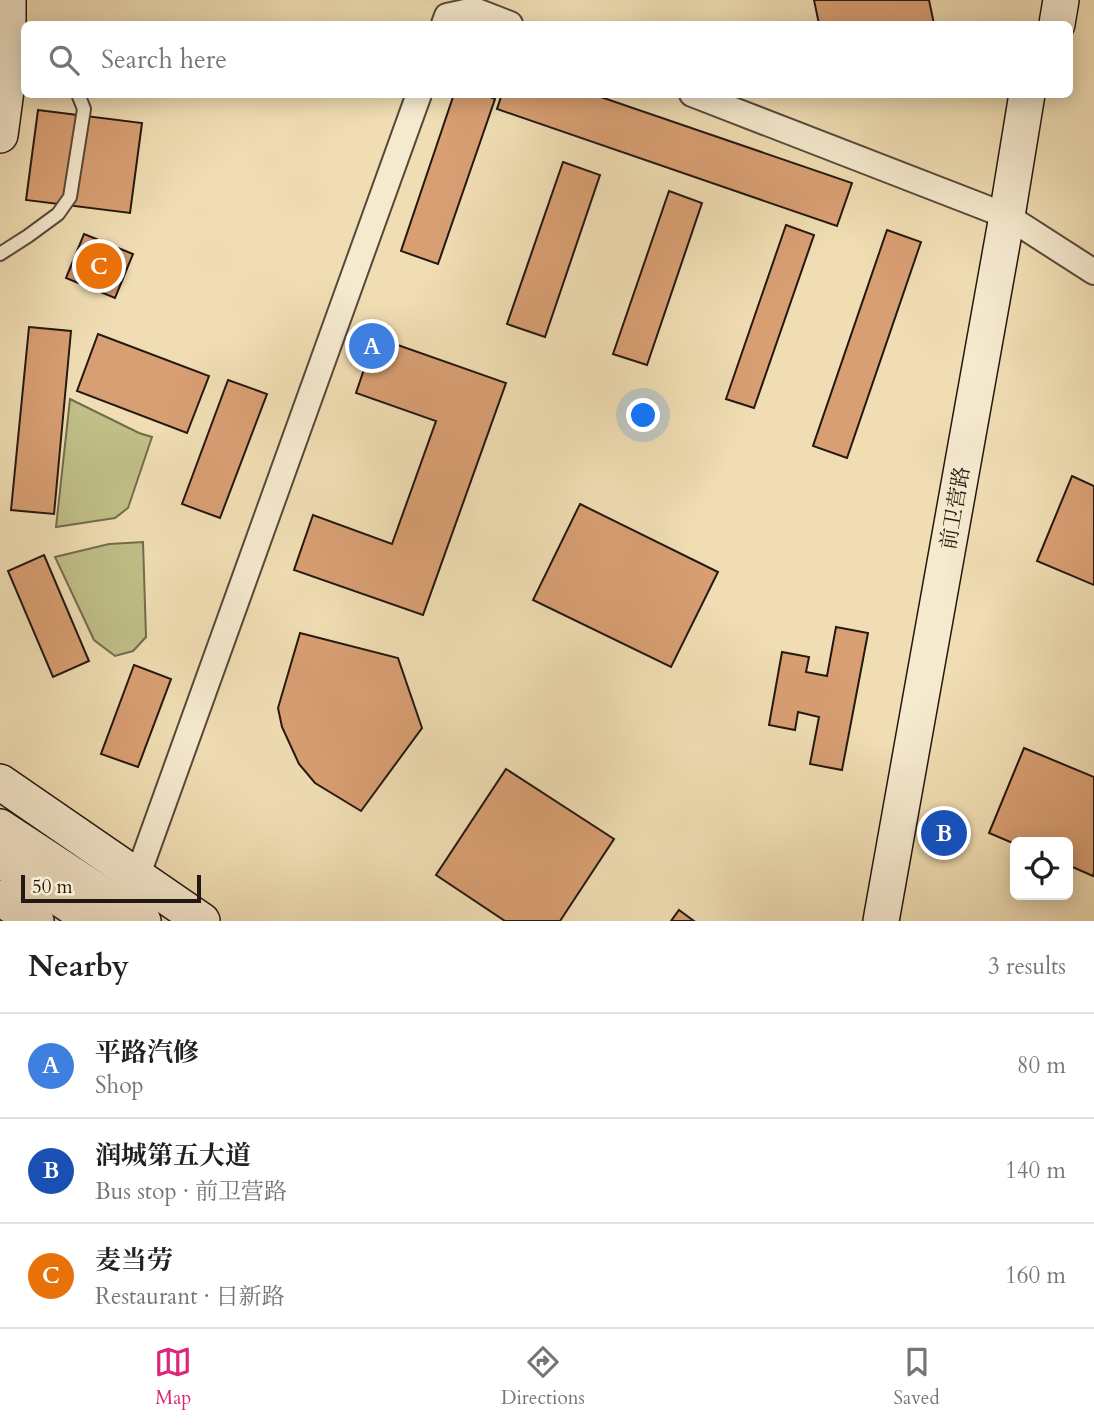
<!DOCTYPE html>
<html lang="en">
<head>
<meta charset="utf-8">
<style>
  :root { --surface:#fff; --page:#f6f6f6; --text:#202124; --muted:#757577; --line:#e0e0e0; --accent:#db2777 }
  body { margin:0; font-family:Cardo,"Noto Serif SC",serif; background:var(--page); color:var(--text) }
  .controls { position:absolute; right:21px; bottom:21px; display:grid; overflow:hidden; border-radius:10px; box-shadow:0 4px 18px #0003 }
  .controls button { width:63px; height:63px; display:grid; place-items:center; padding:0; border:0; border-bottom:2px solid var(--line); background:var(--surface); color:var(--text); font:35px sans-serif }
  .scale { position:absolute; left:21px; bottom:18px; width:180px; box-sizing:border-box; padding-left:7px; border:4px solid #241812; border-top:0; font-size:19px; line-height:24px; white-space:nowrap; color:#241812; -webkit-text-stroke:5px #f5e9ce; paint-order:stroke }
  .you { position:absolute; left:644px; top:416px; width:24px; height:24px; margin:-18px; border:5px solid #fff; border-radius:50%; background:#1a73e8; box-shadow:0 0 0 10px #1a73e833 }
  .badge { display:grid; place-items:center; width:46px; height:46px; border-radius:50%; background:var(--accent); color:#fff; font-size:23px; font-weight:700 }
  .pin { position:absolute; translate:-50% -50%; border:4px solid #fff; box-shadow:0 2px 7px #0006 }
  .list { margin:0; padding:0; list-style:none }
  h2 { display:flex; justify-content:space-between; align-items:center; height:91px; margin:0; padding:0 28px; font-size:30px }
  h2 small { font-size:23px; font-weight:400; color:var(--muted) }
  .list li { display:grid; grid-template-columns:46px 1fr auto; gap:21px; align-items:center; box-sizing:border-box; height:105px; padding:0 28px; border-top:2px solid var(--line) }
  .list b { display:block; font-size:26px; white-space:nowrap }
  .list p { margin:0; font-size:23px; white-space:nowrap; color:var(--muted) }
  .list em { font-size:23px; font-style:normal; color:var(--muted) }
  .icon { flex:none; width:38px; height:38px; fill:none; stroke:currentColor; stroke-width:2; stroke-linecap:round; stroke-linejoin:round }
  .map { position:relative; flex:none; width:1094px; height:921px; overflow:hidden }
  .search { position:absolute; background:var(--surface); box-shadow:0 4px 18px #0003; left:21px; right:21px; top:21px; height:77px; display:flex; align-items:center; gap:18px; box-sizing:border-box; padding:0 24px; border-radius:10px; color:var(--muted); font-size:26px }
  .sheet { height:406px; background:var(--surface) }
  nav { display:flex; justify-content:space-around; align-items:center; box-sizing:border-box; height:98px; border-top:2px solid var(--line); background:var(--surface); font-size:19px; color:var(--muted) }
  nav a { display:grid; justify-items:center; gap:4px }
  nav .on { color:var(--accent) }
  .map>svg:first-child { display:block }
  .green { fill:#c0bf88; stroke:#726c4d; stroke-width:2 }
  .building { fill:#d89f73; stroke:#241812; stroke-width:2 }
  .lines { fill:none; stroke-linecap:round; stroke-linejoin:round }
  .lane-casing { stroke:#57493a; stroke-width:16 }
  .street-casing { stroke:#57493a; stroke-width:28 }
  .secondary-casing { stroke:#241812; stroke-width:38 }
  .lane { stroke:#f5e9ce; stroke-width:12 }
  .street { stroke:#f5e9ce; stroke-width:24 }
  .secondary { stroke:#f5e9ce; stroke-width:35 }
  .labels { text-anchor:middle; stroke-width:5; stroke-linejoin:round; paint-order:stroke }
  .street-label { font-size:21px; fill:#241812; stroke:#f5e9ce }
</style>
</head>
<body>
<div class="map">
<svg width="1094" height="921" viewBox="0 0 1094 921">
  <rect width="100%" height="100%" fill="#f0ddb3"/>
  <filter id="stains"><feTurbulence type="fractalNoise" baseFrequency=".00286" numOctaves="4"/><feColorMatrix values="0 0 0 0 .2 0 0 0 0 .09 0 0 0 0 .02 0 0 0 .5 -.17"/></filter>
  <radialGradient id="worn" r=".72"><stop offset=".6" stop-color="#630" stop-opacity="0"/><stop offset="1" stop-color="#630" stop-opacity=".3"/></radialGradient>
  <g class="green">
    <polygon points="70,399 139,433 152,437 128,508 115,518 56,527"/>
    <polygon points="143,542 146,637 133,651 115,656 94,640 55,557 109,544"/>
  </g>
  <g class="building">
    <polygon points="814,0 929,0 934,24 819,24"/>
    <polygon points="454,94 483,94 495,99 438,264 401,251"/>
    <polygon points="502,94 592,94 852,183 837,226 497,109"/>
    <polygon points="38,110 142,123 130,213 26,200"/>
    <polygon points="563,162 600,175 545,337 507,324"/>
    <polygon points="669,191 702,203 647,365 613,354"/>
    <polygon points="786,225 814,235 754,408 726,399"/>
    <polygon points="887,230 921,242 847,458 813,446"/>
    <polygon points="84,234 133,254 115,298 66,278"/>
    <polygon points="29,327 71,331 54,514 11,510"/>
    <polygon points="98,334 209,376 187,433 77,391"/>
    <polygon points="375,337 506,383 423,615 294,570 313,515 392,544 436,421 356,393"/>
    <polygon points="228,380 267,394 220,518 182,504"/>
    <polygon points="1072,476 1094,486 1094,585 1037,561"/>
    <polygon points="580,504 718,572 671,667 533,600"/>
    <polygon points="44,555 89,661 53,677 8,571"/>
    <polygon points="836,627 868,633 842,770 810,764 819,717 798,712 795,730 769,725 782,652 809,657 806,672 827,676"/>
    <polygon points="300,633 398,658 422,728 361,811 315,783 299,764 282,727 278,708"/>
    <polygon points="134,665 171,679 138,767 101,754"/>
    <polygon points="1024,748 1094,777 1094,872 1093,876 1068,865 1068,842 1015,842 1015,844 989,833"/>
    <polygon points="506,769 614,839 560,921 505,921 436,875"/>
    <polygon points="679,910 694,921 671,921"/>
  </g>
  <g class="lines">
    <g class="lane-casing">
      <polyline id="lane" points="0,254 28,236 58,214 70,197 84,109 78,94"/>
    </g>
    <g class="street-casing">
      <g id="street">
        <polyline points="444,24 447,16 474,10 510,24"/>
        <polyline points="692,94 1007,216 1094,272"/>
        <polyline points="137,877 419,94"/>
      </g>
    </g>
    <g class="secondary-casing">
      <g id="secondary">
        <polyline points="1057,24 1061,0"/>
        <polyline points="0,135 8,76 8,0"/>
        <polyline points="0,782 202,921"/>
        <polyline points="0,827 143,921"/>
        <polyline points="0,859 94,921"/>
        <polyline points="0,898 36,921"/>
        <polyline points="881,921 1007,216 1027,94"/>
      </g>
    </g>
    <use href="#lane" class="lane"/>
    <use href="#street" class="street"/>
    <use href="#secondary" class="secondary"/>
  </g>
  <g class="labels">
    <g class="street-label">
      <text transform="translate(955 508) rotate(-80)" y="7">前卫营路</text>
    </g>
  </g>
  <rect width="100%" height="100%" filter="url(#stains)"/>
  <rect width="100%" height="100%" fill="url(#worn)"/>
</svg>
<div class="controls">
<button><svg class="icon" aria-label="locate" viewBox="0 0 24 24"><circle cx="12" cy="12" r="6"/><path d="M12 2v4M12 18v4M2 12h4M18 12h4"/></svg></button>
</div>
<div class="scale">50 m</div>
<div class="you"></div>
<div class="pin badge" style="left:372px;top:346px;background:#3f7fe0">A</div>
<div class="pin badge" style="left:944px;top:833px;background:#1a4fb4">B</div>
<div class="pin badge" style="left:99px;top:266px;background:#e8710a">C</div>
<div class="search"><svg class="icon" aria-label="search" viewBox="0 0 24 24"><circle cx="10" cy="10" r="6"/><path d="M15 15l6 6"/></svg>Search here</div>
</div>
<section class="sheet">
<h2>Nearby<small>3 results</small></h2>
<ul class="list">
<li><span class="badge" style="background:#3f7fe0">A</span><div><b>平路汽修</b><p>Shop</p></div><em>80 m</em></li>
<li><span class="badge" style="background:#1a4fb4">B</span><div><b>润城第五大道</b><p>Bus stop · 前卫营路</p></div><em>140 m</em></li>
<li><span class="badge" style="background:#e8710a">C</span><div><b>麦当劳</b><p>Restaurant · 日新路</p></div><em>160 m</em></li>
</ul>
</section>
<nav>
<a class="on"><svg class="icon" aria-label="map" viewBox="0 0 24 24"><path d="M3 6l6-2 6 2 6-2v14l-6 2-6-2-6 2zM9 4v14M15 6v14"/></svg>Map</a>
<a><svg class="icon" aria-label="directions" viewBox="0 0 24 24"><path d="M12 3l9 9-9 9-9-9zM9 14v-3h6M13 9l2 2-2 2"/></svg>Directions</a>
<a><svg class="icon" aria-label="saved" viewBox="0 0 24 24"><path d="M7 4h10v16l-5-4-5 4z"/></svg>Saved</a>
</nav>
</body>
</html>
